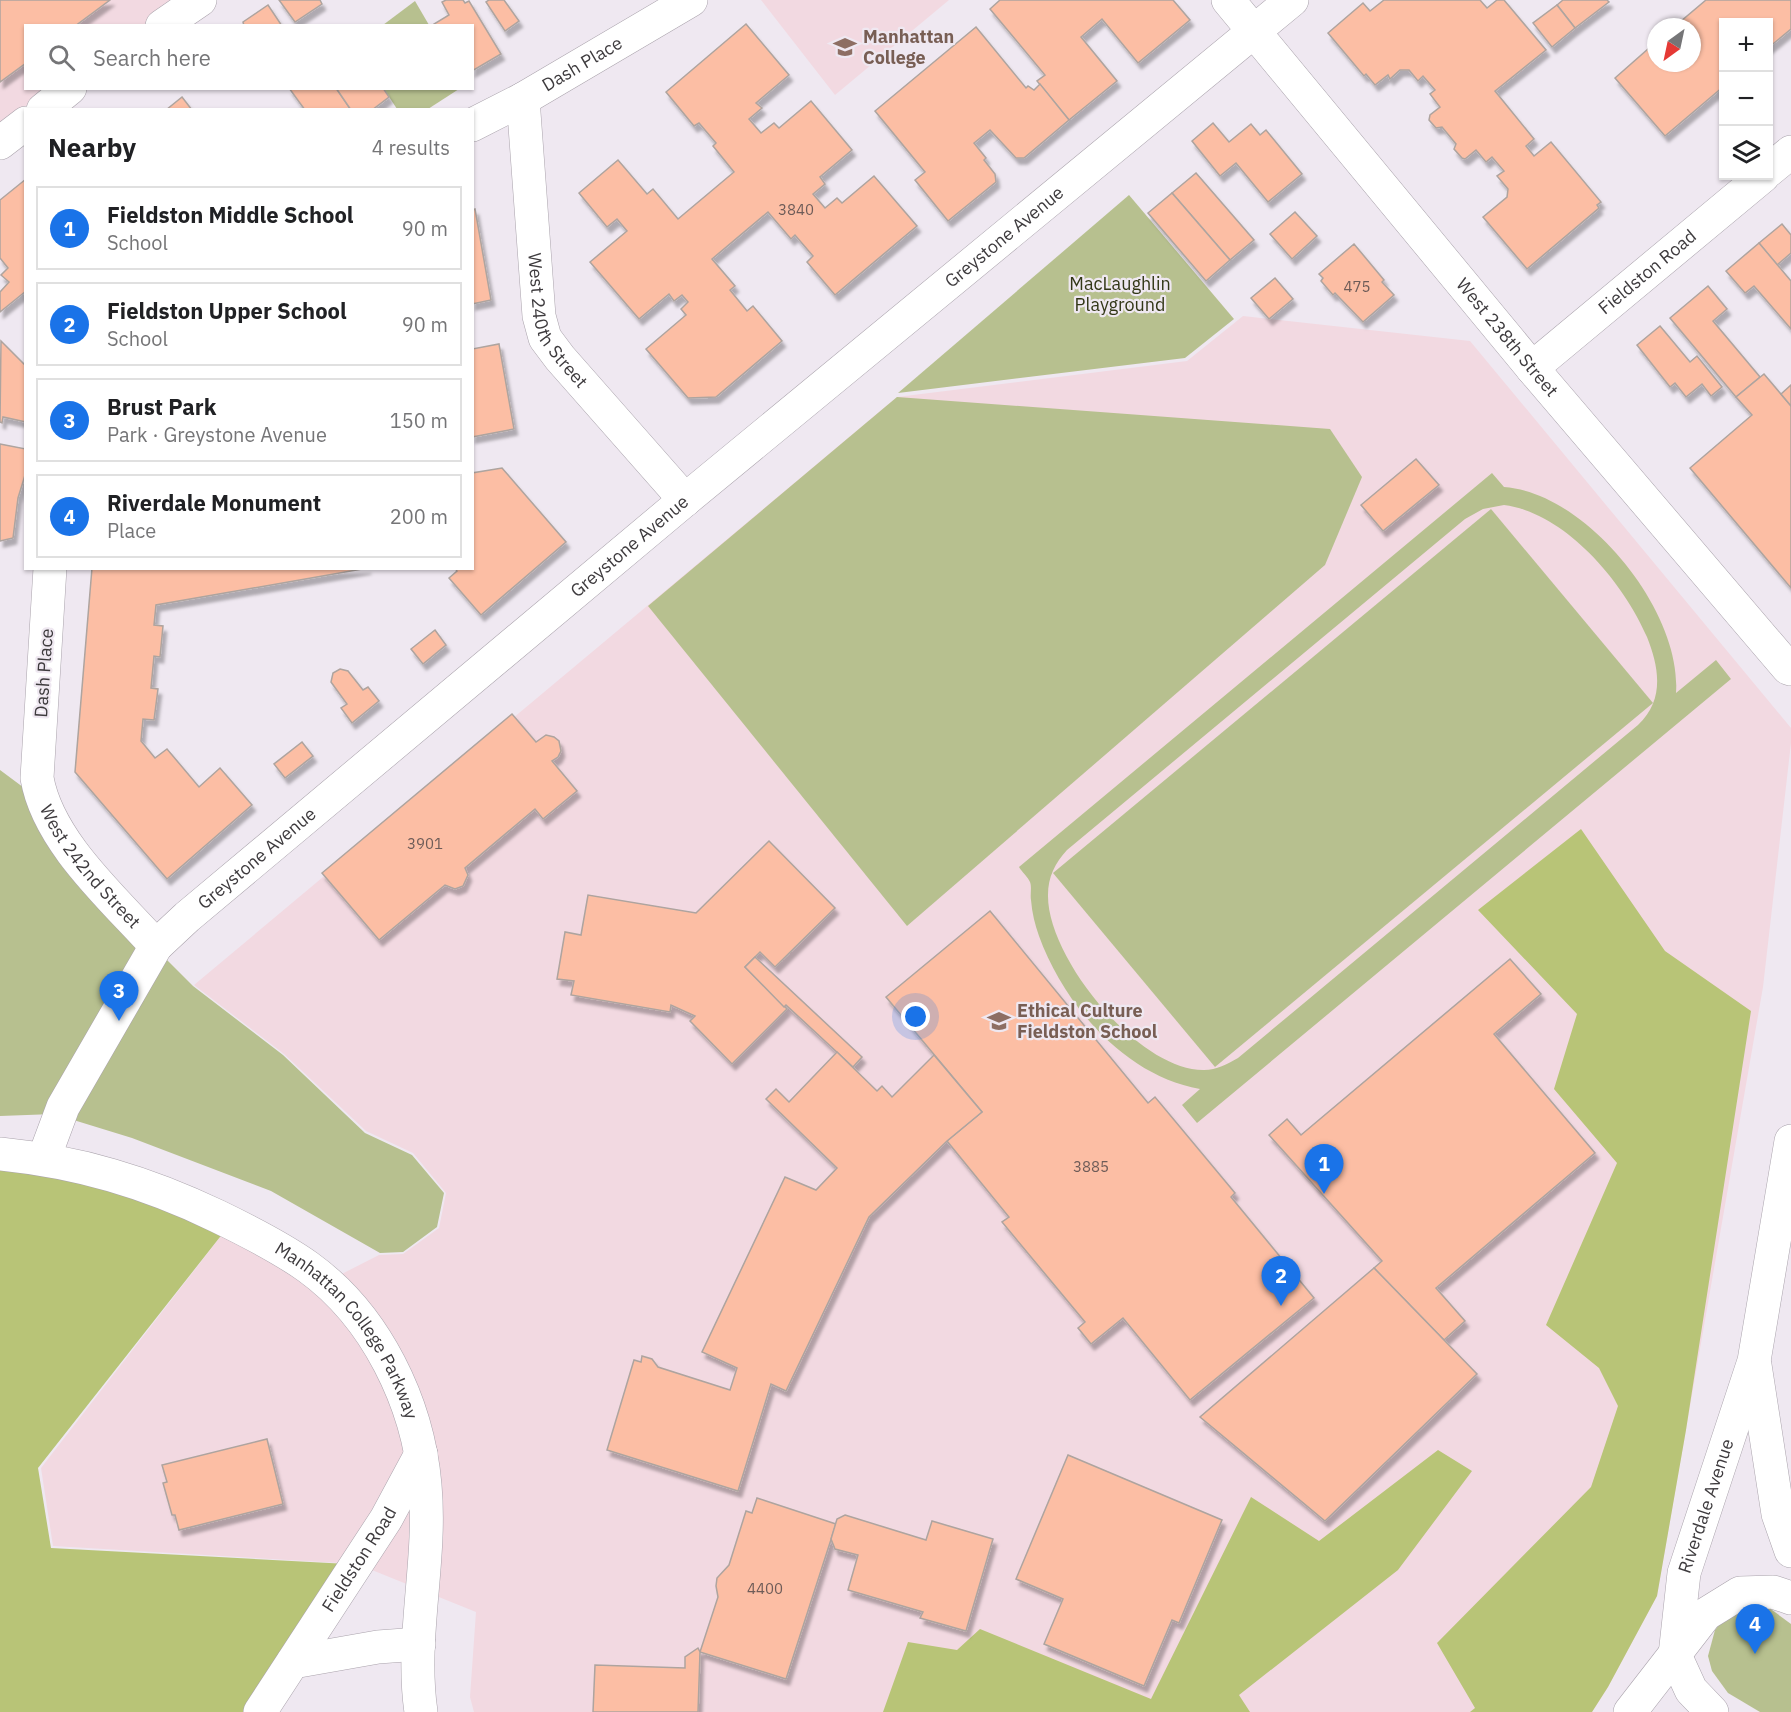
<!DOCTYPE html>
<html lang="en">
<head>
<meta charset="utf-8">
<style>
  :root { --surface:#fff; --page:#f2f2f2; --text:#202124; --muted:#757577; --line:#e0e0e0; --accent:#1a73e8 }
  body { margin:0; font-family:"IBM Plex Sans",sans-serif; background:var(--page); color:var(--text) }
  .controls { position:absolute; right:18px; top:18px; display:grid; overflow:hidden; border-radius:0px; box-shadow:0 2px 4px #0004 }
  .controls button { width:54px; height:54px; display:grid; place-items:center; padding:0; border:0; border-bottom:2px solid var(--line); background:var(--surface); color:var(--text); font:30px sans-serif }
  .compass { position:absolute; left:1647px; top:18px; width:54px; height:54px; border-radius:50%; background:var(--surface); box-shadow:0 2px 4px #0004; rotate:213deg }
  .you { position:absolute; left:916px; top:1017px; width:21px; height:21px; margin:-15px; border:4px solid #fff; border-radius:50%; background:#1a73e8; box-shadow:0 0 0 9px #1a73e833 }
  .badge { display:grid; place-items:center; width:39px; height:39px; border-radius:50%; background:var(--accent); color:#fff; font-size:20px; font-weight:700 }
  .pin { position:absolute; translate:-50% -50px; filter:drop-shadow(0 2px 3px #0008) }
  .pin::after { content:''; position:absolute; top:32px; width:21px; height:18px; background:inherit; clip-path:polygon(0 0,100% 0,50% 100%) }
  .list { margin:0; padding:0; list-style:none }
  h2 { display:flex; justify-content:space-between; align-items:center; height:78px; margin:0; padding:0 24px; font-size:26px }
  h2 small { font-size:20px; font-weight:400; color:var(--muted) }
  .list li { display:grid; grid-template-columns:39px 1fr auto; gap:18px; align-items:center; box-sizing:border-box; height:84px; margin:0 12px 12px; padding:0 12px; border:2px solid var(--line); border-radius:0px }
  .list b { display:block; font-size:22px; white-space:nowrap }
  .list p { margin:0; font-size:20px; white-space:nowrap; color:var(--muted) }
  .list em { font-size:20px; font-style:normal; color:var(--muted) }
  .icon { flex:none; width:33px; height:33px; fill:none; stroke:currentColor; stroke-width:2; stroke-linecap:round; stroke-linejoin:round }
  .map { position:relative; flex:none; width:1791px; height:1712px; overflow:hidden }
  .search { position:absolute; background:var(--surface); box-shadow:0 2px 4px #0004; left:24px; top:24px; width:450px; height:66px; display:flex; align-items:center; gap:15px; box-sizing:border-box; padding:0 21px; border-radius:0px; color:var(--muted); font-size:22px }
  .panel { position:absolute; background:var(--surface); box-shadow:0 2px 4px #0004; left:24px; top:108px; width:450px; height:462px; border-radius:0px }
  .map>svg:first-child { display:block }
  .education { fill:#f2d9e1 }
  .green { fill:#b7c08f; fill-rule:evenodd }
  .forest { fill:#b8c477 }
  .building { fill:#fcbea4; stroke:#aea49f; stroke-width:1.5; filter:url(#shadow) }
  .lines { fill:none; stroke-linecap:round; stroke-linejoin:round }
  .street-casing { stroke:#aaa3ac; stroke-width:34 }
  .secondary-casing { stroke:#aaa3ac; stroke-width:34 }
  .street { stroke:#fff; stroke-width:33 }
  .secondary { stroke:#fff; stroke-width:33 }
  .labels { text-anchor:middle; stroke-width:4.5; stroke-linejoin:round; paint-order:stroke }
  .number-label { font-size:15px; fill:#6e5c58 }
  .education-label { font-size:18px; font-weight:bold; fill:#785e54; stroke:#efe8f1; text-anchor:start }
  .street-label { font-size:18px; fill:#3e3b3e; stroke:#efe8f1 }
  .park-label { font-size:18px; fill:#323716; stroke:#efe8f1 }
</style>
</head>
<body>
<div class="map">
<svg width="1791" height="1712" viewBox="0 0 1791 1712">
  <defs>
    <filter id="shadow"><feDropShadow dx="3.5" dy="6" stdDeviation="1.5" flood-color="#0004"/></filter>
  </defs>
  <rect width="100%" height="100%" fill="#efe8f1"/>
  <g class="education">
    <polygon points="0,0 200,0 162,25 26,26 26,88 70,89 0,143"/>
    <polygon points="761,0 949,0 835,95"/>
    <polygon points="1243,316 1470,341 1791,728 1791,743 1763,987 1657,1596 1608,1687 1592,1712 474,1712 470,1697 476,1612 357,1564 53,1546 41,1468 231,1223 326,1282 379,1255 403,1254 439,1228 446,1193 413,1153 366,1131 284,1054 194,985 897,397 1187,361"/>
  </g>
  <g class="green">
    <polygon points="415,1 429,25 383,25"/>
    <polygon points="384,89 459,89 428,109 397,109"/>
    <polygon points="1129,195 1234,319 1185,358 898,393"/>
    <polygon points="897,397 1330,429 1362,477 1325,565 907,926 648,606"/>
    <path d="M1492,473L1504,487C1587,493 1682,611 1676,693L1716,660L1731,679L1197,1123L1182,1105L1200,1089C1125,1076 1064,1005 1039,936C1035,925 1032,913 1031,900C1030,895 1032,887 1030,882C1028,877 1022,872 1019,867ZM1504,505C1566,513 1624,583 1647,637C1659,667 1665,700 1638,725L1238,1058C1227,1064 1217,1070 1204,1070C1139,1071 1047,958 1048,895C1048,877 1055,863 1067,850L1465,519L1483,509Z"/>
    <polygon points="1491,509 1653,703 1215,1067 1053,873"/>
    <polygon points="0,770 39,799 155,948 193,986 283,1055 365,1133 412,1155 444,1193 437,1227 403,1252 380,1253 271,1191 132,1138 54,1114 0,1116"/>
    <polygon points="1768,1607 1791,1624 1791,1712 1760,1712 1728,1693 1712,1671 1708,1656 1715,1630 1723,1620 1736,1610"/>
  </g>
  <g class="forest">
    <polygon points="1581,829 1665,951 1751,1011 1686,1430 1657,1596 1608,1687 1592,1712 1470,1712 1475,1708 1437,1643 1591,1487 1618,1406 1599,1368 1546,1325 1617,1163 1554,1089 1577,1014 1478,910"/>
    <polygon points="0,1154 231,1223 38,1468 51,1548 348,1564 256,1712 0,1712"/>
    <polygon points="1438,1450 1472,1471 1398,1570 1239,1695 1250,1712 883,1712 908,1642 957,1650 980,1629 1151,1699 1251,1497 1319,1541"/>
  </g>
  <g class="building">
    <polygon points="0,0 110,0 75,26 26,26 26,63 0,82"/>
    <polygon points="279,0 320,0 322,4 295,22"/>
    <polygon points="446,0 463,0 465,3 469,1 501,54 472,71 472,26 435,26 434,24 449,15 442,2"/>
    <polygon points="489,0 504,0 519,21 505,31 486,2"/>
    <polygon points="1000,0 1173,0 1190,20 1138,63 1102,19 1081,37 1117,81 1069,120 1037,81 1045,75 990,9"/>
    <polygon points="1384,0 1480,0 1487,8 1497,0 1504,0 1546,50 1495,91 1534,139 1526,146 1534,156 1551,142 1601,202 1597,205 1599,208 1527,269 1483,217 1507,197 1508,189 1497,176 1504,171 1492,157 1486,162 1476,150 1465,159 1462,158 1454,149 1456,144 1442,127 1436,128 1429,120 1430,115 1440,107 1430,94 1435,90 1423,76 1418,81 1409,70 1400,70 1390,79 1388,75 1375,85 1366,74 1364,76 1328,33 1363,3 1370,11"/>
    <polygon points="1563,0 1607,0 1609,2 1575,28 1557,5"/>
    <polygon points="1706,0 1791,0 1791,29 1768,48 1768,22 1724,22 1724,86 1665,136 1615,78 1656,42 1656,63 1692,63 1692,27 1674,27"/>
    <polygon points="268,5 282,26 244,26 243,22"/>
    <polygon points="1557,5 1575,28 1552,47 1533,23"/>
    <polygon points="746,24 789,75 756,103 762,108 749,119 761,133 774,123 779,128 811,101 852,150 820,177 825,184 813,194 825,208 837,198 842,203 874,176 917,226 835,295 807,262 813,256 795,235 791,239 768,212 712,259 735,286 730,290 747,311 753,306 782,341 716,397 688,398 646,349 686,315 681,309 688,302 682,295 674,301 669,294 639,319 590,262 627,231 617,219 607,227 579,193 618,160 647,194 653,189 678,219 734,172 713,146 716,143 699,123 694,126 666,92"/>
    <polygon points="976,27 1026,88 1028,86 1034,90 1040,84 1069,120 1024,158 1016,158 990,130 974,143 986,158 984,160 995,174 996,182 948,221 915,180 925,172 875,111"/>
    <polygon points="289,88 336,88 351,110 305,110"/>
    <polygon points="336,88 383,88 389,97 372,110 351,110"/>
    <polygon points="182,97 192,110 166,110"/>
    <polygon points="1213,123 1229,142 1251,124 1260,135 1266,130 1302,174 1268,202 1236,163 1220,176 1192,141"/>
    <polygon points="1196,173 1254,240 1230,260 1172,193"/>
    <polygon points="26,179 26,291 0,312 0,292 9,282 1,275 8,268 0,258 0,200"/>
    <polygon points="1172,193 1230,260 1206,281 1148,213"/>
    <polygon points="475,209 491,300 472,304 472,210"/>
    <polygon points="1295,212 1317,236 1292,259 1270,234"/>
    <polygon points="1782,224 1791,235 1791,253 1777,265 1759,243"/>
    <polygon points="1759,243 1791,281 1791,329 1754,286 1745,293 1726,271"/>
    <polygon points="1354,244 1384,280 1382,282 1394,295 1363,322 1335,293 1333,295 1321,281 1323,278 1319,274"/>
    <polygon points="1275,278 1293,299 1269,319 1251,298"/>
    <polygon points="1708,286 1727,309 1713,321 1760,377 1736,397 1670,318"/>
    <polygon points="1660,326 1690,362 1697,356 1722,387 1711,396 1702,384 1686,397 1675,383 1670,387 1637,345"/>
    <polygon points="1,341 24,364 26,363 26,422 3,417 2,423 0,422"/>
    <polygon points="499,344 514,429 472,437 472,349"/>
    <polygon points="1764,374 1791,406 1791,588 1690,468 1752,415 1736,397"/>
    <polygon points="1791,385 1791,406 1781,394"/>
    <polygon points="0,444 26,449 26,472 18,498 13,538 0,541"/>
    <polygon points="1416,459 1439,485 1383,531 1361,505"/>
    <polygon points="502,468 566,542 481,615 449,578 457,571 455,568 472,568 472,473"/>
    <polygon points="92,568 368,568 156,605 154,625 163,626 160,657 154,656 151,688 158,689 154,720 143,719 141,741 155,758 167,749 199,787 220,768 252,805 167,879 75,772"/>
    <polygon points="435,630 446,645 423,664 411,649"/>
    <polygon points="340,669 348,671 363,690 368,687 379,701 352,723 341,708 347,704 331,682 333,673"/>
    <polygon points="512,714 536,742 546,735 554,737 559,741 561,751 558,757 552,761 577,791 543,819 535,809 465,868 468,875 463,886 455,889 445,885 379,940 322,873"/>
    <polygon points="302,742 313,756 285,778 274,764"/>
    <polygon points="769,841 835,908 775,967 760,952 745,967 787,1009 732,1064 690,1021 695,1016 671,1005 670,1012 571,995 574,981 557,979 565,932 581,935 588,895 696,913"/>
    <polygon points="990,911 1148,1103 1155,1097 1235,1193 1231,1197 1314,1298 1190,1400 1123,1318 1091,1344 1078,1328 1085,1322 1002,1222 1009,1217 947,1141 982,1112 886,997"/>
    <polygon points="755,957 862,1057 853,1067 786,1005 784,1007 745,967"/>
    <polygon points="1510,959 1541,994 1494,1034 1595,1153 1436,1288 1465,1321 1444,1340 1374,1268 1382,1261 1269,1135 1287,1119 1301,1135"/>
    <polygon points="837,1052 877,1091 882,1086 892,1097 934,1055 982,1112 947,1141 869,1217 786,1391 771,1384 738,1491 607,1450 634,1360 641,1362 642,1356 652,1359 658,1367 730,1390 737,1368 702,1352 785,1177 816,1190 837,1168 766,1099 776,1089 789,1102"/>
    <polygon points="1374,1268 1477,1374 1325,1521 1200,1417"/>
    <polygon points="267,1439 283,1504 179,1530 175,1515 172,1515 163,1483 167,1482 162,1465"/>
    <polygon points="1068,1455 1222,1520 1179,1623 1172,1620 1144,1686 1044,1644 1063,1599 1016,1579"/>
    <polygon points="757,1498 836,1524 786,1679 700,1652 718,1597 716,1586 717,1578 729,1565 746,1511 752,1513"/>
    <polygon points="845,1515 926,1540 932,1521 993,1539 966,1631 920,1618 923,1612 848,1590 858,1555 835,1549 831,1539 837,1519"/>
    <polygon points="698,1648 700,1652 698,1712 593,1712 595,1665 685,1668 685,1657"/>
  </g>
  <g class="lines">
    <g class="street-casing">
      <g id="street">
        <path id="s1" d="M1228,0L1532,368L1788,668L1791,669"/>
        <polyline points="162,26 200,0"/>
        <path id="s2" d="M523,99L539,316L545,338L560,358L685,500"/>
        <polyline points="43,110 70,88"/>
        <path id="s3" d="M472,125L523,99L691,0"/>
        <polyline points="0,143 26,123"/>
        <polyline points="1768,171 1791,152"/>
        <path id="s4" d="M1532,368L1763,176"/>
        <path id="s5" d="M50,568L37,778C48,842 114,899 156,946"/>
        <path id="s6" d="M44,1158L63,1107L156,946L187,917L685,500L1292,0"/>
        <polyline points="293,1662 378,1647 419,1644"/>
        <path id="s7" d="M260,1712L386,1519L421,1454"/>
      </g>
    </g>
    <g class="secondary-casing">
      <g id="secondary">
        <path id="s8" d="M0,1154C79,1162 146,1182 217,1216C248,1231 280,1247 308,1267C376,1316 418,1403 425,1485C432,1561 410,1637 421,1712"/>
        <polyline points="1755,1365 1778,1514 1791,1551"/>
        <path id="s9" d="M1675,1655L1684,1573L1754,1361L1791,1141"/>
        <polyline points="1675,1655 1691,1690 1712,1712"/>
        <polyline points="1630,1712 1706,1614 1740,1593 1773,1592 1791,1598"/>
      </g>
    </g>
    <use href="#street" class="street"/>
    <use href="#secondary" class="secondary"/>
  </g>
  <defs>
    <g id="university-bare" transform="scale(1.8)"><path d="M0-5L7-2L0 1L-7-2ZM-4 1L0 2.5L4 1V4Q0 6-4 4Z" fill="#8d6e63" stroke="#efe8f1" stroke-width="2.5" paint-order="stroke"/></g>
    <g id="school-bare" transform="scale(1.8)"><path d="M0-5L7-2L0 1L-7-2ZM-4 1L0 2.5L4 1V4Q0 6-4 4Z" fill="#8d6e63" stroke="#efe8f1" stroke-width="2.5" paint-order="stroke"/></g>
  </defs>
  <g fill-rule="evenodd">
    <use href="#university-bare" x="845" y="47"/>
    <use href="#school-bare" x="999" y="1021"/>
  </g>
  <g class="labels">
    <g class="number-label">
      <text x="796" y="215">3840</text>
      <text x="1357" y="292">475</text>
      <text x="425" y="849">3901</text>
      <text x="1091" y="1172">3885</text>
      <text x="765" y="1594">4400</text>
    </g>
    <g class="education-label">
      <text x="863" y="43">Manhattan<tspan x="863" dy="21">College</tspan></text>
      <text x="1017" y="1017">Ethical Culture<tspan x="1017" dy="21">Fieldston School</tspan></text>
    </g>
    <g class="street-label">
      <text dy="6" stroke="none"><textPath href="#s3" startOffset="126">Dash Place</textPath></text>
      <text dy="6" stroke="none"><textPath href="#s6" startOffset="1346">Greystone Avenue</textPath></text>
      <text dy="6" stroke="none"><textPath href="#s4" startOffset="150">Fieldston Road</textPath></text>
      <text dy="6" stroke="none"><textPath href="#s2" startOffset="228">West 240th Street</textPath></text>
      <text dy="6" stroke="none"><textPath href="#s1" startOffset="438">West 238th Street</textPath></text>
      <text dy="6" stroke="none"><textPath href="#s6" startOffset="860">Greystone Avenue</textPath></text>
      <text transform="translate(44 673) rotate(-86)" y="6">Dash Place</text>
      <text dy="6" stroke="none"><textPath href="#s6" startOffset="374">Greystone Avenue</textPath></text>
      <text dy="6" stroke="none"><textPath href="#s5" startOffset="315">West 242nd Street</textPath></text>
      <text dy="6" stroke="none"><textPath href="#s8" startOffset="406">Manhattan College Parkway</textPath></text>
      <text dy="6" stroke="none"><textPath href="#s9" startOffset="153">Riverdale Avenue</textPath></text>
      <text dy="6" stroke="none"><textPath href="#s7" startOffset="182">Fieldston Road</textPath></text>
    </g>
    <g class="park-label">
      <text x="1120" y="290">MacLaughlin<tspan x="1120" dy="21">Playground</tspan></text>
    </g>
  </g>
</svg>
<div class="controls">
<button>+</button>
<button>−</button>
<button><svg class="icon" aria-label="layers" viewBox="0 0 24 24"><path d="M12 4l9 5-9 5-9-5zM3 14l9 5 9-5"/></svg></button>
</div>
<svg class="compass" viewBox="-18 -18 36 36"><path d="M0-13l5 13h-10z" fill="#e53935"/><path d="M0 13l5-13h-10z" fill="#757577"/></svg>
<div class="you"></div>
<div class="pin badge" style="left:1324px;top:1194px">1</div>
<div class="pin badge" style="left:1281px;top:1306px">2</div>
<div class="pin badge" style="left:119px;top:1021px">3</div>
<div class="pin badge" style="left:1755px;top:1654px">4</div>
<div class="search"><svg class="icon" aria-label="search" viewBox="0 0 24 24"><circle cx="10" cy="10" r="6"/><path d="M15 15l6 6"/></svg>Search here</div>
<section class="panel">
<h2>Nearby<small>4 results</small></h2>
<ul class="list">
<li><span class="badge">1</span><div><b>Fieldston Middle School</b><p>School</p></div><em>90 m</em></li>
<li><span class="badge">2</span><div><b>Fieldston Upper School</b><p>School</p></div><em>90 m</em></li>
<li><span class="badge">3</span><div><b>Brust Park</b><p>Park · Greystone Avenue</p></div><em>150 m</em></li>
<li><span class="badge">4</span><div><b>Riverdale Monument</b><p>Place</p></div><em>200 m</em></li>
</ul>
</section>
</div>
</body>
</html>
